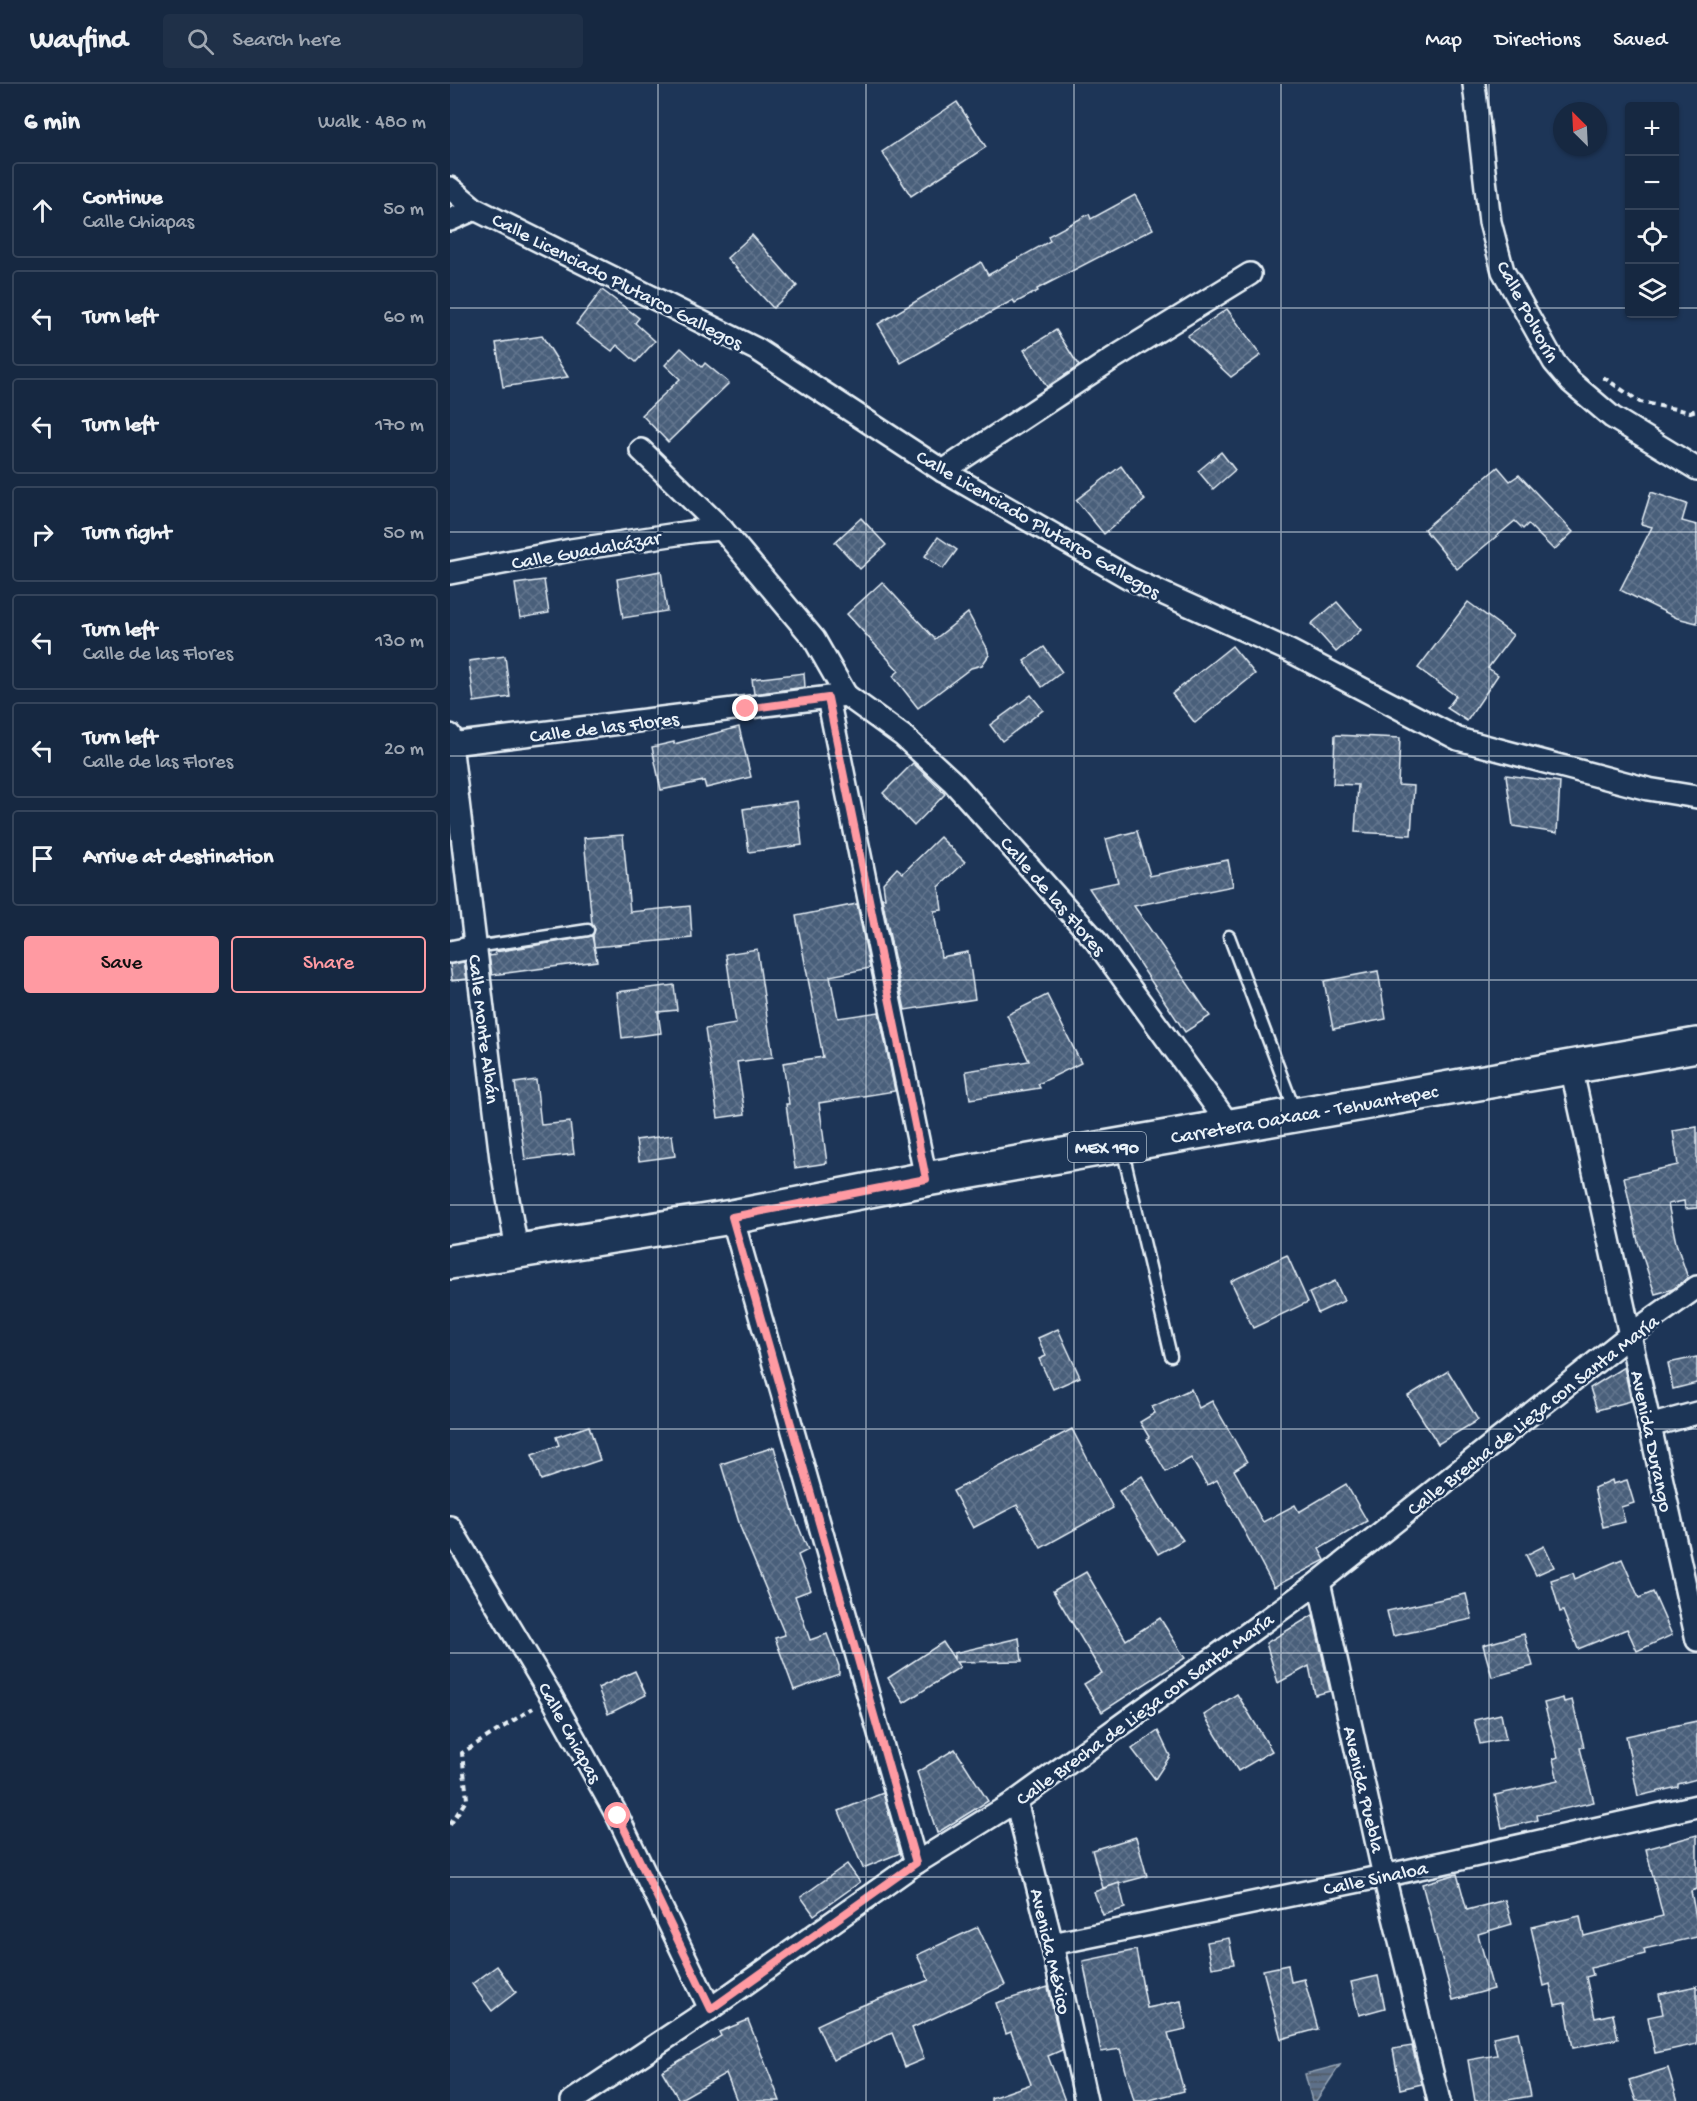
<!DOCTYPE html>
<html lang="en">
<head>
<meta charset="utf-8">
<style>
  :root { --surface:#162841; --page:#1f3048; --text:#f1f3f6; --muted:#9ea6b1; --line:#35445a; --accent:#ff9aa2 }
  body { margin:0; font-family:"Gochi Hand",sans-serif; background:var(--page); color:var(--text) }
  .controls { position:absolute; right:18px; top:18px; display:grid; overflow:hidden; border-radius:6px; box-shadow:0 2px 4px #0004 }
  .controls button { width:54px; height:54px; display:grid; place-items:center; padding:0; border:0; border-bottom:2px solid var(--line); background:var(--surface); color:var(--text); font:30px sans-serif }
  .compass { position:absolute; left:1103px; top:18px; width:54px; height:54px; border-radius:50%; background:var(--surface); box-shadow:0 2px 4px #0004; rotate:336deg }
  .stop { position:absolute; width:18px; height:18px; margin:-14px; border:4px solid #ff9aa2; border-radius:50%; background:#fff }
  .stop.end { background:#ff9aa2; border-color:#fff; box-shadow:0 2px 6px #0008 }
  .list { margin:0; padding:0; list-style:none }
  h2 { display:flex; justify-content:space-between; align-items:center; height:78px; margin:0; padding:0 24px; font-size:26px }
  h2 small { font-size:20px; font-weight:400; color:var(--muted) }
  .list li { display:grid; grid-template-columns:39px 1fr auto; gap:18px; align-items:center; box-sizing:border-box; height:96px; margin:0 12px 12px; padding:0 12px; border:2px solid var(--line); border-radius:6px }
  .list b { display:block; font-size:22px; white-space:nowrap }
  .list p { margin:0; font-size:20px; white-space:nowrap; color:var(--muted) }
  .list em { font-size:20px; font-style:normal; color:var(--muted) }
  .actions { display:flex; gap:12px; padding:18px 24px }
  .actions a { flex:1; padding:14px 0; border:2px solid var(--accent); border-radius:6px; text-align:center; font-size:21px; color:var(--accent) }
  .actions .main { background:var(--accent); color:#111 }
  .icon { flex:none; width:33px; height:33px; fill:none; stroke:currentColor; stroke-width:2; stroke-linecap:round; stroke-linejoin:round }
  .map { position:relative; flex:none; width:1247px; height:2017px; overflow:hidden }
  header { display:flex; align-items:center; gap:36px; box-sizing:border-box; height:84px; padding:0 30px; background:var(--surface); border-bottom:2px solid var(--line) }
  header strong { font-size:28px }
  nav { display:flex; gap:33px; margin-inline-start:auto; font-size:21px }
  .search { width:420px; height:54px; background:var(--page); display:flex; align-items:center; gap:15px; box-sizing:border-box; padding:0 21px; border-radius:6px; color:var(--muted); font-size:22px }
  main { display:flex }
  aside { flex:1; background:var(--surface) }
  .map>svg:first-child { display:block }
  .water { fill:url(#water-rules); stroke:#95a4b5; stroke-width:1.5 }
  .building { fill:url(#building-cross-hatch); stroke:#e8f1f8; stroke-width:1.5 }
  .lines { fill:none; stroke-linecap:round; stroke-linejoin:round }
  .lane-casing { stroke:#e8f1f8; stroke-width:15 }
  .street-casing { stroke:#e8f1f8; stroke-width:26 }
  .primary-casing { stroke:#e8f1f8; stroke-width:38 }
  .path { stroke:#e8f1f8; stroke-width:4; stroke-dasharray:6 4.5; stroke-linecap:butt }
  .lane { stroke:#1d3557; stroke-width:10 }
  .street { stroke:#1d3557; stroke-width:21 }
  .primary { stroke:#1d3557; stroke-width:33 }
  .route { stroke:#ff9aa2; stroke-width:8 }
  .grid { fill:none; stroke:#e8f1f8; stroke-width:1.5; stroke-opacity:0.55 }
  .labels { text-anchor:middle; stroke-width:5; stroke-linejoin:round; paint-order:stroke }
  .shield { fill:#1d3557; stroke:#abb9c8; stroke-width:1.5 }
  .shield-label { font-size:18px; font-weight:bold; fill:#e8f1f8 }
  .street-label { font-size:20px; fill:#e8f1f8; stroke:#1d3557 }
</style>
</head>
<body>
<header>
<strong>Wayfind</strong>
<div class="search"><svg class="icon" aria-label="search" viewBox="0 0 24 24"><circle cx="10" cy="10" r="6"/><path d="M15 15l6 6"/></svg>Search here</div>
<nav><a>Map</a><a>Directions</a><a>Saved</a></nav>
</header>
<main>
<aside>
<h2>6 min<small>Walk · 480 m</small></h2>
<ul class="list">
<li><svg class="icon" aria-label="ahead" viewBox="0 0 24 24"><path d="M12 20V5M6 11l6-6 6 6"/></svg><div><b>Continue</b><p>Calle Chiapas</p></div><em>50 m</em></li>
<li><svg class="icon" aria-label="left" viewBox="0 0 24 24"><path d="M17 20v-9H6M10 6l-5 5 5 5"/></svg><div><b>Turn left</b></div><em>60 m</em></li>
<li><svg class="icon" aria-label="left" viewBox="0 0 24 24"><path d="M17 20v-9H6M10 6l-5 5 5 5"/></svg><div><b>Turn left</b></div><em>170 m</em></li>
<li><svg class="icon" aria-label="right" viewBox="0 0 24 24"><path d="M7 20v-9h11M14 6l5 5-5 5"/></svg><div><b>Turn right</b></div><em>50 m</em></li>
<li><svg class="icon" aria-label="left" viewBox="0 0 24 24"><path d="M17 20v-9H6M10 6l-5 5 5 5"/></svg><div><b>Turn left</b><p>Calle de las Flores</p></div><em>130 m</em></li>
<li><svg class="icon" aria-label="left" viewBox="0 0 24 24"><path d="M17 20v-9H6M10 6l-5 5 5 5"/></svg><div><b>Turn left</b><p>Calle de las Flores</p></div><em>20 m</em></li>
<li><svg class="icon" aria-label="arrive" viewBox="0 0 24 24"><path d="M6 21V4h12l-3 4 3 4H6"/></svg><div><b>Arrive at destination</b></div></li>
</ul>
<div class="actions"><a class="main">Save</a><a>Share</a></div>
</aside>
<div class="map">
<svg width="1247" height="2017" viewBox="0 0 1247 2017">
  <defs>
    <pattern id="water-rules" width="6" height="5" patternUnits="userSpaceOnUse" patternTransform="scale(1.5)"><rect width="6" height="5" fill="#5d7089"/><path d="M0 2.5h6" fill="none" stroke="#505a66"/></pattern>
    <pattern id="building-cross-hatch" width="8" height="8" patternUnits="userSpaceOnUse" patternTransform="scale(1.5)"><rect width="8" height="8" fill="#495e7a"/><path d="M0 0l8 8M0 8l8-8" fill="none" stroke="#63768e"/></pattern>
  </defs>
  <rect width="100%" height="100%" fill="#1d3557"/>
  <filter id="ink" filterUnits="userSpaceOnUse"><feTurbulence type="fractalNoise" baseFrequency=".0167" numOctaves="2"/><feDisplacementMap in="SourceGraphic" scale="12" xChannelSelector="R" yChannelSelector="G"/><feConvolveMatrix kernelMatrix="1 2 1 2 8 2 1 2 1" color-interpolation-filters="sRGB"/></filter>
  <g filter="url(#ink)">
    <polygon class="water" points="890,1981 866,2017 862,2017 855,1990"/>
    <g class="building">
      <polygon points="507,18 536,63 461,112 432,68"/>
      <polygon points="685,111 703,145 587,205 588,207 565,219 563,216 451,279 428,240 531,178 538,191 600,157 598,152 639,130 641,135"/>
      <polygon points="302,151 347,202 323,224 277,174"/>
      <polygon points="152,206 189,234 185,239 205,257 186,278 167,261 162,267 126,240"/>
      <polygon points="777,225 811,271 781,293 737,252"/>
      <polygon points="606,246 629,282 597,303 574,266"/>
      <polygon points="92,252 118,293 53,303 46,259"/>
      <polygon points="231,264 252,283 255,279 279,299 218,358 192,331 230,295 215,281"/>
      <polygon points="771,368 785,386 763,405 748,387"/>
      <polygon points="671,382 695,416 654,450 626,416"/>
      <polygon points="1048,383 1060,397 1069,391 1123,448 1104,466 1078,440 1073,445 1065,437 1007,485 974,445"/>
      <polygon points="1201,408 1237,420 1232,437 1247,441 1247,539 1227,534 1170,506 1202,443 1191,440"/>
      <polygon points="411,434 436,461 410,485 385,458"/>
      <polygon points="488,453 507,466 493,485 475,472"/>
      <polygon points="211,487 217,527 173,534 167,495"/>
      <polygon points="94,496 99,529 70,534 65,500"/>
      <polygon points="432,498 485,555 518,529 537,564 539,571 532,581 521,584 468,624 443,592 449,587 397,530"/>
      <polygon points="887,518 911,546 886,568 861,540"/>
      <polygon points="1018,518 1063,551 1038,584 1048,591 1017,637 997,624 1006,612 968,584"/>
      <polygon points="782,562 805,590 745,639 722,610"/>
      <polygon points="594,563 612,588 592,603 574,577"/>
      <polygon points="55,572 60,613 24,618 19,577"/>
      <polygon points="354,589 355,603 304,610 302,595"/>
      <polygon points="581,611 593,626 552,657 540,641"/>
      <polygon points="289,643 301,693 256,704 254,697 211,706 202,663 224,658 224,660"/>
      <polygon points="885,651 950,654 948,701 964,702 961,751 905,748 908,701 883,700"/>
      <polygon points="463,679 495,710 464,742 433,709"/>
      <polygon points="1056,691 1110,698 1107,749 1063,742"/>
      <polygon points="347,717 352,761 299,768 293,725"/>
      <polygon points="687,747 700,792 778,776 783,802 684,822 760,932 735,948 639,804 668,798 656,755"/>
      <polygon points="173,751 180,828 240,822 242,854 144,863 143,851 145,845 142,840 134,754"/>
      <polygon points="490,753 515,778 489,803 492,826 484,827 491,873 518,868 525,915 455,926 432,814 435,814 433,799 447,784 453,789"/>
      <polygon points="407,820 420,884 380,892 388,934 429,928 445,1007 369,1019 377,1079 345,1084 336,1020 339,1020 333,979 373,973 346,832"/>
      <polygon points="142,852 147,877 42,891 39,872 46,871 45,868"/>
      <polygon points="307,865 323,973 287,978 295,1030 268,1034 255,945 286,940 276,870"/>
      <polygon points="14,878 17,895 2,897 0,880"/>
      <polygon points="928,887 936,935 883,945 874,897"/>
      <polygon points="224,901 227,926 208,928 211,949 172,954 167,908"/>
      <polygon points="597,911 631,979 588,1000 590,1004 520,1015 516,987 579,977 557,931"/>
      <polygon points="86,996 91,1041 120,1038 124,1070 75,1076 65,999"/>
      <polygon points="1247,1043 1247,1124 1235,1125 1234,1117 1218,1120 1226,1159 1238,1194 1223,1205 1205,1210 1188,1158 1174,1093 1228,1081 1223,1047"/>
      <polygon points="222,1051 225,1072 189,1077 186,1056"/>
      <polygon points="837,1171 858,1218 803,1244 781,1197"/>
      <polygon points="885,1197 894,1217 868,1229 859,1209"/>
      <polygon points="608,1245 630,1293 603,1305 589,1275 596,1272 588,1254"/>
      <polygon points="1247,1273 1247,1299 1223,1305 1218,1279"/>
      <polygon points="1174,1283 1181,1317 1147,1326 1140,1304"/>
      <polygon points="998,1287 1028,1336 988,1360 958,1312"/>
      <polygon points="741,1305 749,1324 762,1317 797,1378 784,1386 813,1438 845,1421 849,1428 896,1400 917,1437 869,1465 875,1476 824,1503 767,1396 757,1401 741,1374 716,1388 697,1355 699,1353 690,1338 705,1329 702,1323"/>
      <polygon points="139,1342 150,1376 91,1396 82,1371 109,1361 106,1353"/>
      <polygon points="622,1345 663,1424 591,1464 567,1421 523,1444 503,1407"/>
      <polygon points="324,1363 344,1431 358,1466 348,1471 361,1506 345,1512 360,1556 377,1550 389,1582 389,1590 344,1606 325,1554 335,1551 291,1445 271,1380"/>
      <polygon points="692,1392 717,1434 733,1456 708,1470 669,1407"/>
      <polygon points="1162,1396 1163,1400 1177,1396 1184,1419 1171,1423 1175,1438 1153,1443 1144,1404"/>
      <polygon points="1094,1462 1104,1483 1086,1491 1076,1471"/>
      <polygon points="1172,1475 1189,1514 1203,1508 1222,1551 1187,1567 1177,1545 1128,1565 1113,1527 1110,1528 1101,1496 1123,1489 1125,1495"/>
      <polygon points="636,1488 676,1556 710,1534 735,1574 652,1628 634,1600 652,1589 603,1507"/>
      <polygon points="1016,1510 1022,1535 943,1552 937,1527"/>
      <polygon points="863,1531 880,1607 865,1611 859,1582 828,1599 816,1559"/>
      <polygon points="1074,1550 1083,1582 1042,1593 1033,1561"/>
      <polygon points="569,1554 572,1577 506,1578 510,1583 454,1619 438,1594 493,1558 504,1575 504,1569"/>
      <polygon points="185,1587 196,1611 158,1630 148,1604"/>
      <polygon points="787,1610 822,1667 788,1687 754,1631"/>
      <polygon points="1113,1614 1114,1618 1122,1616 1134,1663 1130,1664 1144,1718 1087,1731 1088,1736 1052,1744 1045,1711 1108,1697 1103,1675 1108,1673 1094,1619"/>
      <polygon points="1051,1630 1056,1655 1030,1660 1024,1636"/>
      <polygon points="1247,1637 1247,1695 1228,1700 1228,1703 1188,1712 1176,1652"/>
      <polygon points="708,1647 720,1672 705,1695 682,1665"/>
      <polygon points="505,1665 538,1717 487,1749 467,1688"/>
      <polygon points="433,1709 450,1769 413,1784 389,1727"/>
      <polygon points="1247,1751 1247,1805 1241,1807 1247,1839 1247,1853 1194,1865 1195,1870 1141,1884 1143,1891 1136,1893 1145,1934 1163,1930 1168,1955 1123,1964 1115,1919 1105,1921 1100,1900 1094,1902 1081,1843 1130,1832 1134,1852 1213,1832 1196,1765"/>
      <polygon points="686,1753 697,1792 653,1804 642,1766"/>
      <polygon points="397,1780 410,1798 364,1831 351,1813"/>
      <polygon points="1007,1790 1017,1826 1055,1816 1062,1840 1028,1850 1043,1905 1003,1916 972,1800"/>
      <polygon points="669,1799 675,1824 653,1831 644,1808"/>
      <polygon points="528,1843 555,1901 462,1944 474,1975 455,1983 442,1949 383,1976 367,1941 395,1928 479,1896 467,1871"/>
      <polygon points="779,1854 784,1880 762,1884 757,1858"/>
      <polygon points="686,1866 697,1924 731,1917 736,1945 718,1949 734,2007 696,2017 684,2017 670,1965 651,1968 633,1877"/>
      <polygon points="838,1881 841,1898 854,1895 868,1945 831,1955 813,1886"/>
      <polygon points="47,1882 66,1908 42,1927 22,1900"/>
      <polygon points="928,1892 935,1924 909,1931 901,1898"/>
      <polygon points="1247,1902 1247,1960 1205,1969 1198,1933 1213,1930 1209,1910"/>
      <polygon points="598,1903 612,1966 598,1972 615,2017 541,2017 541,2014 581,2000 561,1948 556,1950 546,1919"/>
      <polygon points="298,1936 330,2017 287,2017 276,1989 229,2016 212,1987 271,1952 269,1948"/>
      <polygon points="1068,1948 1081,2012 1052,2017 1025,2017 1018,1976 1047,1971 1043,1953"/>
      <polygon points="962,1962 972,2000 950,2005 943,1965"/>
      <polygon points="1218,1984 1228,2017 1186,2017 1179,1996"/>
    </g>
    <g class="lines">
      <g class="lane-casing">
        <g id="lane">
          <polyline points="779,852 845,1027"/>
          <polyline points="25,863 138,846"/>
          <polyline points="672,1064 721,1272"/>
        </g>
      </g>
      <g class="street-casing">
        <g id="street">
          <polyline points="1024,0 1040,138 1053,187 1104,278 1121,298 1162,333 1247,385"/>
          <polyline points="0,104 25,125 308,266 493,387 679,494 840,567 1008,655 1198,705 1247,713"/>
          <polyline points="0,136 25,125"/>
          <polyline points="191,366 272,445 364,555 396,611"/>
          <polyline points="493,387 662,275 800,190"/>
          <polyline points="0,489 121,466 247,447 272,445"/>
          <polyline points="378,614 476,1095"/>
          <polyline points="0,651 51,1075 67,1166"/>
          <polyline points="1,660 396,611 453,652 503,698 646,857 780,1042"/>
          <polyline points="0,868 25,863"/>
          <polyline points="1121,983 1247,1556"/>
          <polyline points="282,1133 466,1779"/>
          <polyline points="1199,1342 1247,1329"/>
          <polyline points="0,1443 101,1612 168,1733 260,1925"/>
          <polyline points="869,1498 934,1792 989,2017"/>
          <polyline points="566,1717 602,1860 636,2017"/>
          <polyline points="602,1860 934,1792 1247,1722"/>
          <polyline points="122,2017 260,1925 466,1779 566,1717 869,1498 1180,1251 1247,1203"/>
        </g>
      </g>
      <g class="primary-casing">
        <polyline id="primary" points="0,1178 282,1133 476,1095 1247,961"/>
      </g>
      <g class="path">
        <polyline points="1153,293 1190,318 1240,328 1247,326"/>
        <polyline points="0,1741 17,1715 12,1669 83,1624"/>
      </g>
      <use href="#lane" class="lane"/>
      <use href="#street" class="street"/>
      <use href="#primary" class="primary"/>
    </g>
  </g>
  <g class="lines" filter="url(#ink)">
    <polyline class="route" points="168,1732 261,1925 466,1779 282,1133 476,1095 378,614 296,625"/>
  </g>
  <path class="grid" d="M208,0V2017M416,0V2017M624,0V2017M831,0V2017M1039,0V2017M0,224H1180M1224,224H1247M0,448H1247M0,672H1247M0,896H1247M0,1121H1247M0,1345H1247M0,1569H1247M0,1793H1247"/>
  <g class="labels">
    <rect class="shield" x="618" y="1048" width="78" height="30" rx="4.5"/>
    <g class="shield-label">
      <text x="657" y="1069">MEX 190</text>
    </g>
    <g class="street-label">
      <text transform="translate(168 196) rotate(27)" y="7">Calle Licenciado Plutarco Gallegos</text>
      <text transform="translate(1079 227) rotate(62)" y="7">Calle Polvorín</text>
      <text transform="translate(589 439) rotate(30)" y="7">Calle Licenciado Plutarco Gallegos</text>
      <text transform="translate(136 465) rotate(-10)" y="7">Calle Guadalcázar</text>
      <text transform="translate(154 642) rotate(-7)" y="7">Calle de las Flores</text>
      <text transform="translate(604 811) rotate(49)" y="7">Calle de las Flores</text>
      <text transform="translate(35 945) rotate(83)" y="7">Calle Monte Albán</text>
      <text transform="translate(854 1029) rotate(-10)" y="7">Carretera Oaxaca - Tehuantepec</text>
      <text transform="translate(1082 1330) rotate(-38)" y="7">Calle Brecha de Lieza con Santa María</text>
      <text transform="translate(1203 1357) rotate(78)" y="7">Avenida Durango</text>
      <text transform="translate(694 1624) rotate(-36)" y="7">Calle Brecha de Lieza con Santa María</text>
      <text transform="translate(121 1648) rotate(61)" y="7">Calle Chiapas</text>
      <text transform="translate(915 1705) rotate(77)" y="7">Avenida Puebla</text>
      <text transform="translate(925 1793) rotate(-12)" y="7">Calle Sinaloa</text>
      <text transform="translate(602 1867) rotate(77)" y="7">Avenida México</text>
    </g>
  </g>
</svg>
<div class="controls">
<button>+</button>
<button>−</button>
<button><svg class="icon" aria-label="locate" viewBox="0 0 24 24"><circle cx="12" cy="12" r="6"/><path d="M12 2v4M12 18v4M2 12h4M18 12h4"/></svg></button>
<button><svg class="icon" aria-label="layers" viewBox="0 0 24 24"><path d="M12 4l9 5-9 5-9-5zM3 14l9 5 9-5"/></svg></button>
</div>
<svg class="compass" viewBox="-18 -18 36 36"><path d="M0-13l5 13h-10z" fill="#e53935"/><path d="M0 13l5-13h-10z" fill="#9ea6b1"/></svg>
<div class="stop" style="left:168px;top:1732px"></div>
<div class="stop end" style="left:296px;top:625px"></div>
</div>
</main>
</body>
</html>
